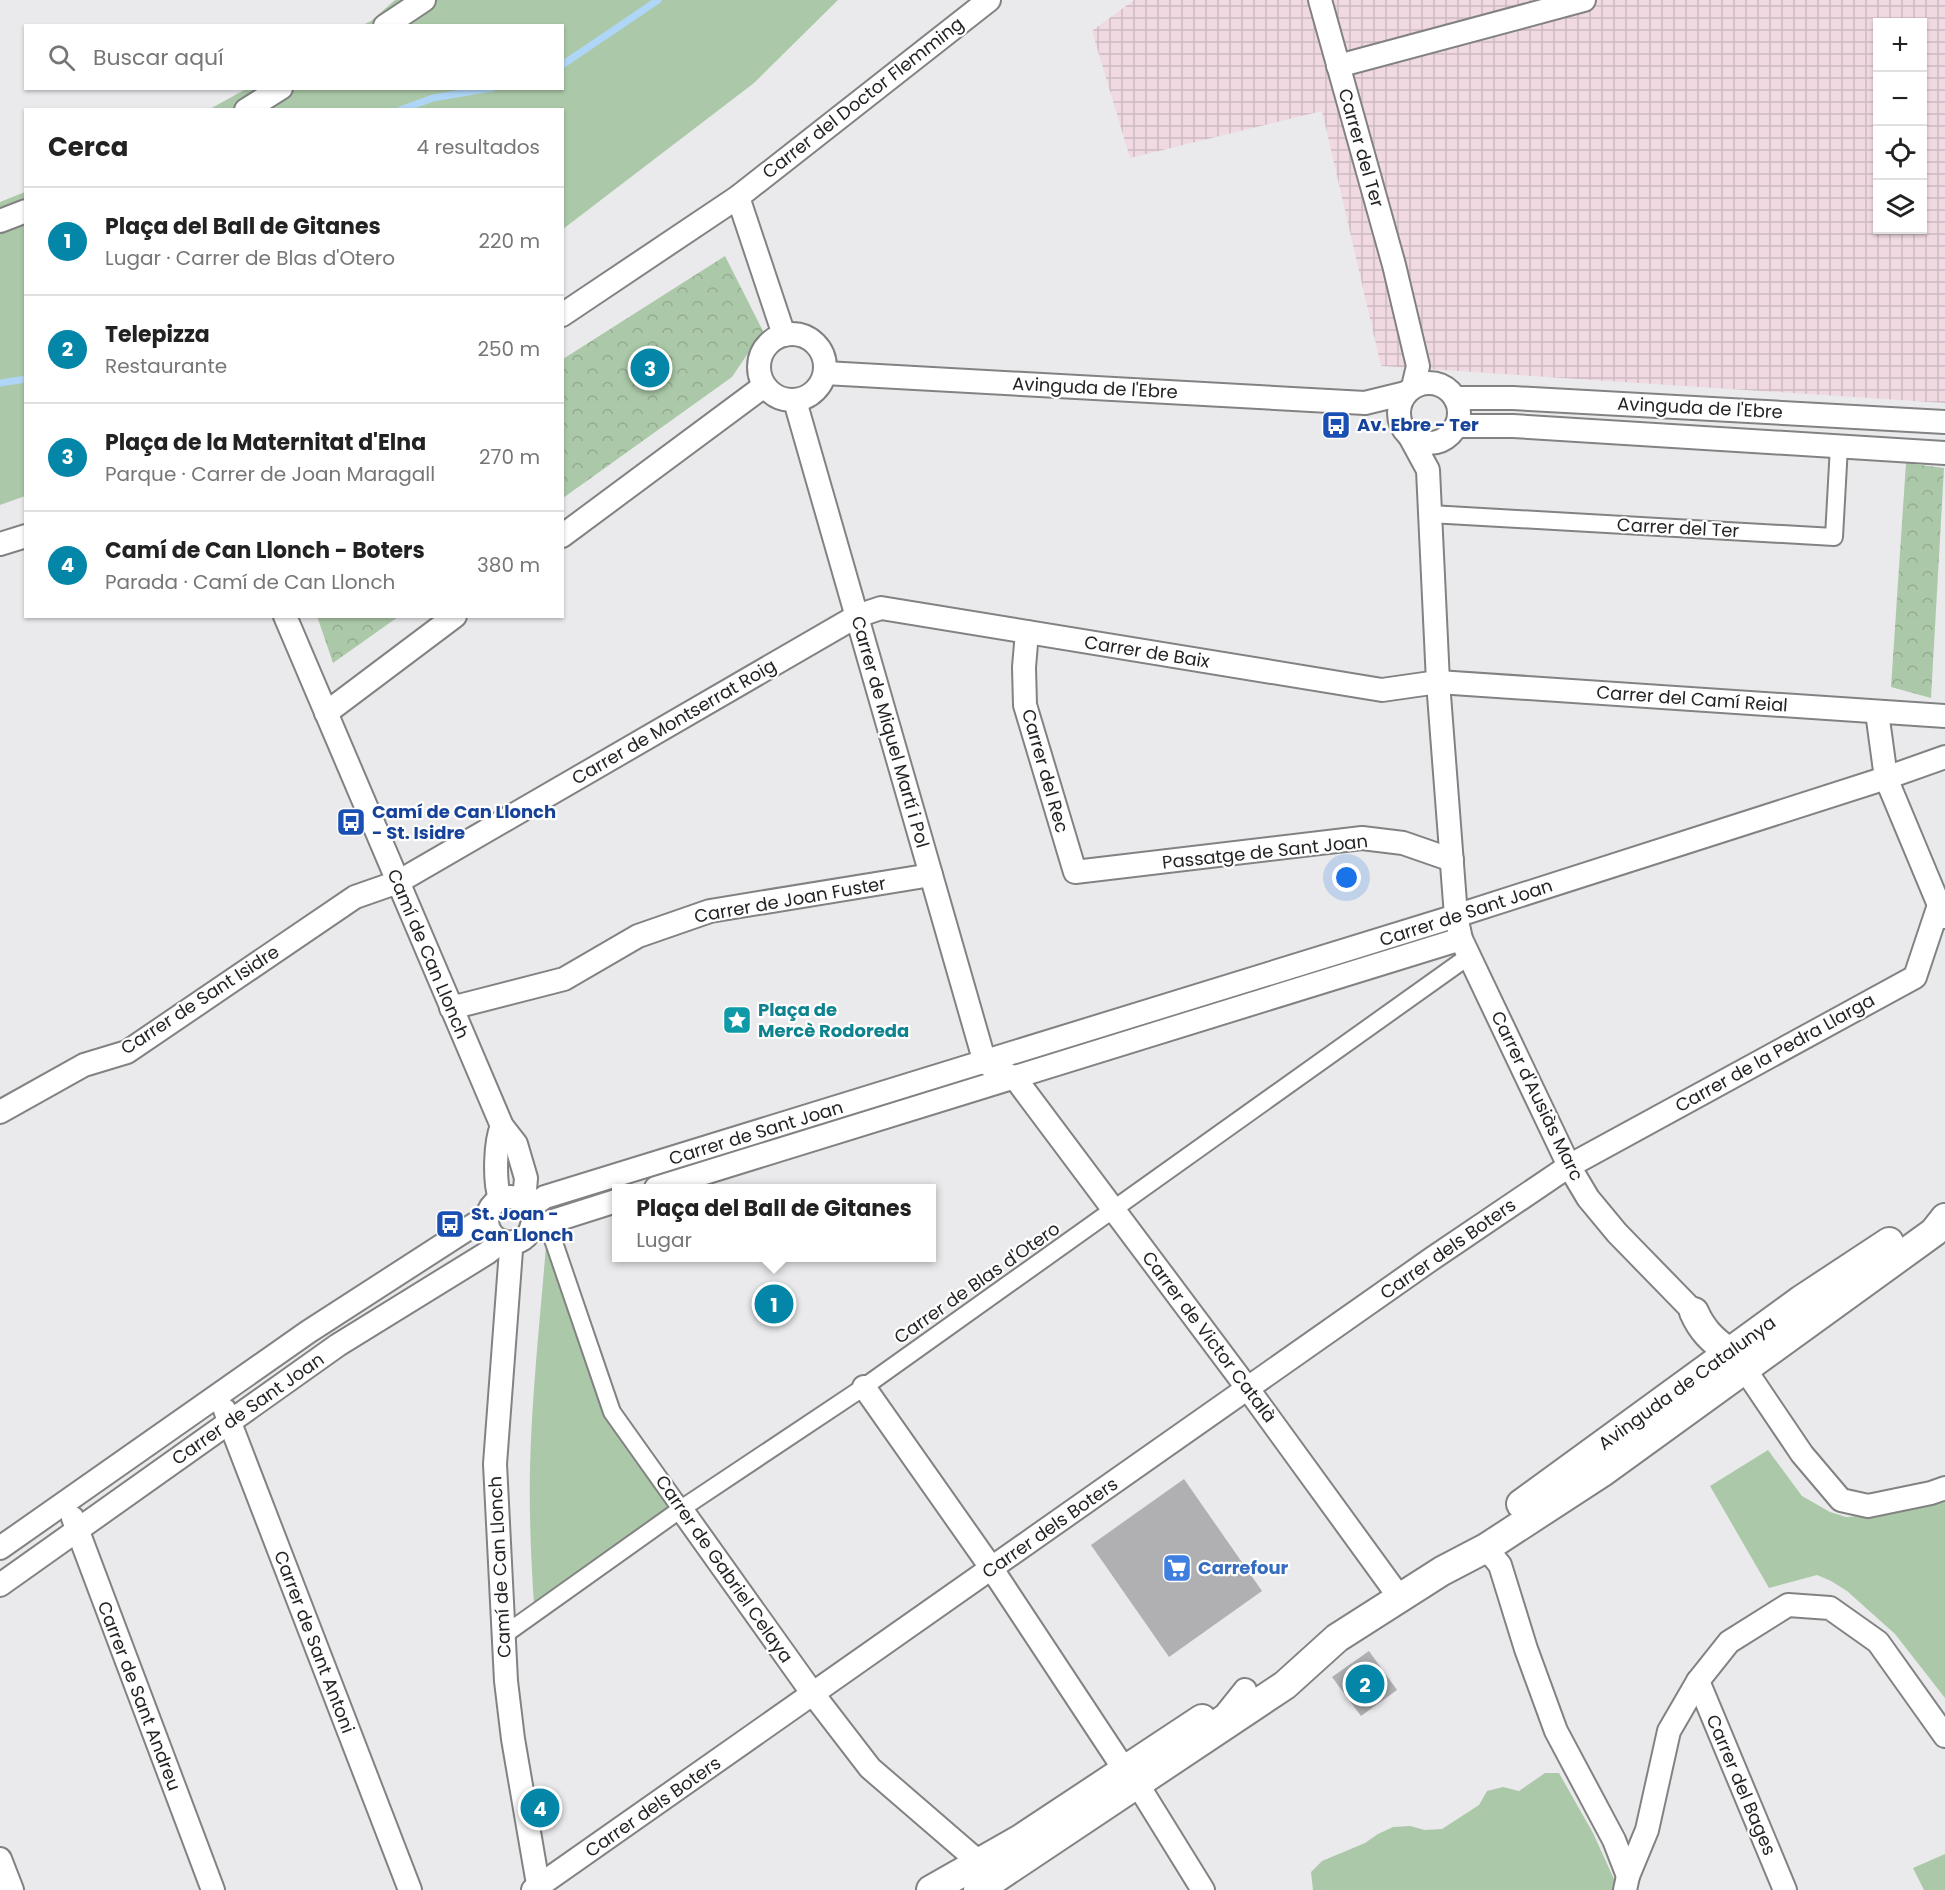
<!DOCTYPE html>
<html lang="es">
<head>
<meta charset="utf-8">
<style>
  :root { --surface:#fff; --page:#f2f2f2; --text:#222; --muted:#767676; --line:#e0e0e0; --accent:#0486a9 }
  body { margin:0; font-family:Poppins,sans-serif; background:var(--page); color:var(--text) }
  .controls { position:absolute; right:18px; top:18px; display:grid; overflow:hidden; border-radius:0px; box-shadow:0 2px 4px #0004 }
  .controls button { width:54px; height:54px; display:grid; place-items:center; padding:0; border:0; border-bottom:2px solid var(--line); background:var(--surface); color:var(--text); font:30px sans-serif }
  .you { position:absolute; left:1347px; top:878px; width:21px; height:21px; margin:-15px; border:4px solid #fff; border-radius:50%; background:#1a73e8; box-shadow:0 0 0 9px #1a73e833 }
  .badge { display:grid; place-items:center; width:39px; height:39px; border-radius:50%; background:var(--accent); color:#fff; font-size:20px; font-weight:700 }
  .pin { position:absolute; translate:-50% -50%; border:3px solid #fff; box-shadow:0 2px 6px #0006 }
  .popup { position:absolute; left:612px; top:1184px; width:324px; height:78px; box-sizing:border-box; display:grid; place-content:center; border-radius:0px; background:var(--surface); filter:drop-shadow(0 2px 4px #0005); font-size:20px; white-space:nowrap; color:var(--muted) }
  .popup b { font-size:22px; color:var(--text) }
  .popup::after { content:''; position:absolute; left:50%; top:100%; margin-left:-12px; border:12px solid transparent; border-top-color:var(--surface) }
  .list { margin:0; padding:0; list-style:none }
  h2 { display:flex; justify-content:space-between; align-items:center; height:78px; margin:0; padding:0 24px; font-size:26px }
  h2 small { font-size:20px; font-weight:400; color:var(--muted) }
  .list li { display:grid; grid-template-columns:39px 1fr auto; gap:18px; align-items:center; box-sizing:border-box; height:108px; padding:0 24px; border-top:2px solid var(--line) }
  .list b { display:block; font-size:22px; white-space:nowrap }
  .list p { margin:0; font-size:20px; white-space:nowrap; color:var(--muted) }
  .list em { font-size:20px; font-style:normal; color:var(--muted) }
  .icon { flex:none; width:33px; height:33px; fill:none; stroke:currentColor; stroke-width:2; stroke-linecap:round; stroke-linejoin:round }
  .map { position:relative; flex:none; width:1945px; height:1890px; overflow:hidden }
  .search { position:absolute; background:var(--surface); box-shadow:0 2px 4px #0004; left:24px; top:24px; width:540px; height:66px; display:flex; align-items:center; gap:15px; box-sizing:border-box; padding:0 21px; border-radius:0px; color:var(--muted); font-size:22px }
  .panel { position:absolute; background:var(--surface); box-shadow:0 2px 4px #0004; left:24px; top:108px; width:540px; height:510px; border-radius:0px }
  .map>svg:first-child { display:block }
  .industrial { fill:url(#industrial-grid); fill-rule:evenodd }
  .grass { fill:#abc9a8 }
  .forest { fill:url(#forest-crowns) }
  .lines { fill:none; stroke-linecap:round; stroke-linejoin:round }
  .stream { stroke:#afd6f7; stroke-width:7 }
  .building { fill:#b0b0b2 }
  .pedestrian-casing { stroke:#828283; stroke-width:20 }
  .minor-casing { stroke:#828283; stroke-width:26 }
  .tertiary-casing { stroke:#828283; stroke-width:32 }
  .pedestrian { stroke:#fff; stroke-width:16 }
  .minor { stroke:#fff; stroke-width:22 }
  .tertiary { stroke:#fff; stroke-width:28 }
  .labels { text-anchor:middle; stroke-width:4.5; stroke-linejoin:round; paint-order:stroke }
  .street-label { font-size:18px; fill:#242425; stroke:#fff }
  .transit-label { font-size:18px; font-weight:bold; fill:#164399; stroke:#fff; text-anchor:start }
  .culture-label { font-size:18px; font-weight:bold; fill:#0d838f; stroke:#fff; text-anchor:start }
  .shop-label { font-size:18px; font-weight:bold; fill:#366cbe; stroke:#fff; text-anchor:start }
</style>
</head>
<body>
<div class="map">
<svg width="1945" height="1890" viewBox="0 0 1945 1890">
  <defs>
    <pattern id="industrial-grid" width="8" height="8" patternUnits="userSpaceOnUse" patternTransform="scale(1.5)"><rect width="8" height="8" fill="#f1d9e2"/><path d="M0 4h8M4 0v8" fill="none" stroke="#cebac2"/></pattern>
    <pattern id="forest-crowns" width="20" height="18" patternUnits="userSpaceOnUse" patternTransform="scale(1.5)"><rect width="20" height="18" fill="#abc9a8"/><path d="M2 6a3 3 0 1 1 6 0M12 15a3 3 0 1 1 6 0" fill="none" stroke="#93ac90"/></pattern>
  </defs>
  <rect width="100%" height="100%" fill="#eaeaec"/>
  <path class="industrial" d="M1134,0H1945V403L1381,366L1322,111L1130,158L1092,31ZM1878,22H1922V230H1878Z"/>
  <g class="grass">
    <polygon points="395,0 838,0 754,83 563,229 562,110 208,110 246,89 562,88 562,26 363,25 371,21"/>
    <polygon points="25,192 25,496 0,505 0,202"/>
    <path d="M546,1246L604,1413L671,1508L534,1605C531,1559 529,1513 530,1467C532,1393 540,1319 546,1246Z"/>
    <polygon points="1768,1450 1802,1496 1830,1512 1846,1517 1879,1515 1945,1499 1945,1698 1895,1634 1847,1591 1831,1581 1817,1575 1769,1588 1710,1486"/>
    <polygon points="1545,1773 1559,1773 1593,1833 1619,1890 1313,1890 1311,1872 1322,1861 1365,1843 1378,1834 1393,1827 1410,1826 1425,1830 1442,1829 1479,1805 1487,1791 1503,1787 1519,1791"/>
    <polygon points="1945,1854 1945,1890 1924,1890 1913,1868"/>
  </g>
  <g class="forest">
    <polygon points="725,256 763,331 732,377 563,498 563,359"/>
    <polygon points="1906,463 1944,468 1931,698 1891,687"/>
    <polygon points="317,616 398,616 398,617 333,663"/>
  </g>
  <g class="lines">
    <g class="stream">
      <polyline points="562,65 658,0"/>
      <polyline points="400,110 433,98 492,88"/>
      <polyline points="0,383 26,379"/>
    </g>
  </g>
  <g class="building">
    <polygon points="1184,1479 1262,1591 1169,1657 1091,1545"/>
    <polygon points="1369,1651 1397,1690 1361,1716 1332,1677"/>
  </g>
  <g class="lines">
    <g class="pedestrian-casing">
      <g id="pedestrian">
        <polyline points="1430,514 1834,537 1839,446"/>
        <polyline points="547,1222 612,1412 681,1509"/>
        <polyline points="504,1635 681,1509 864,1387 1469,956"/>
      </g>
    </g>
    <g class="minor-casing">
      <g id="minor">
        <polyline points="1320,0 1394,265 1418,366 1413,387"/>
        <polyline points="385,26 424,0"/>
        <polyline points="1338,66 1584,0"/>
        <polyline points="246,110 281,88"/>
        <polyline points="738,197 784,335"/>
        <polyline points="0,221 26,211"/>
        <polyline points="562,315 738,197 989,0"/>
        <circle cx="792" cy="367" r="33"/>
        <polyline points="825,373 1365,403 1406,393"/>
        <circle cx="1429" cy="413" r="30"/>
        <polyline points="1455,398 1513,398 1945,422"/>
        <polyline points="795,401 985,1063 1015,1078 1248,1389 1400,1598"/>
        <polyline points="1456,426 1513,426 1945,453"/>
        <polyline points="1409,435 1428,470 1438,682 1456,916 1461,939 1569,1166 1588,1198 1617,1233 1694,1312"/>
        <polyline points="562,536 764,386"/>
        <polyline points="0,544 26,536"/>
        <polyline points="285,616 502,1126 516,1144 526,1178 524,1201"/>
        <polyline points="1027,632 1024,667 1025,705 1075,872 1362,838 1403,843 1452,860"/>
        <polyline points="1877,712 1886,778 1944,917"/>
        <polyline points="326,713 455,616"/>
        <polyline points="451,1008 564,979 638,936 710,911 931,875"/>
        <polyline points="0,1112 84,1065 127,1052 355,897 398,882 857,616 881,608 1382,690 1438,682 1945,716"/>
        <polyline points="656,1188 1461,939"/>
        <circle cx="510" cy="1220" r="23"/>
        <path d="M500,1198C494,1182 495,1142 502,1126"/>
        <polyline points="529,1208 545,1197 1443,920 1886,778 1945,757"/>
        <polyline points="531,1228 616,1201"/>
        <polyline points="513,1242 511,1250 495,1464 506,1681 513,1739 539,1890"/>
        <polyline points="1744,1368 1802,1454 1841,1500 1868,1506 1931,1493 1945,1488"/>
        <polyline points="864,1387 992,1569 1124,1769"/>
        <polyline points="225,1410 410,1890"/>
        <polyline points="681,1509 813,1694 870,1768 980,1863"/>
        <polyline points="73,1518 213,1890"/>
        <polyline points="0,1548 308,1332 486,1217"/>
        <polyline points="1486,1548 1500,1565 1526,1649 1556,1731 1614,1840 1628,1876"/>
        <polyline points="0,1585 338,1345 487,1253 502,1241"/>
        <polyline points="1698,1681 1785,1890"/>
        <polyline points="1218,1720 1225,1715 1245,1690"/>
        <polyline points="1138,1785 1203,1890"/>
        <polyline points="0,1859 12,1890"/>
        <polyline points="533,1890 1433,1258 1569,1166 1915,977 1939,905"/>
        <polyline points="1625,1890 1628,1876 1647,1830 1669,1731 1698,1681 1729,1642 1788,1605 1830,1608 1878,1642 1945,1736"/>
      </g>
    </g>
    <g class="tertiary-casing">
      <g id="tertiary">
        <path d="M1694,1312C1702,1330 1712,1340 1729,1352L1747,1349"/>
        <polyline points="1521,1504 1801,1300 1889,1242"/>
        <polyline points="931,1890 1019,1840 1202,1719"/>
        <polyline points="978,1890 1285,1685 1337,1638 1442,1571 1486,1548 1604,1471 1934,1232 1945,1218"/>
      </g>
    </g>
    <use href="#pedestrian" class="pedestrian"/>
    <use href="#minor" class="minor"/>
    <use href="#tertiary" class="tertiary"/>
  </g>
  <defs>
    <g id="bus-square" transform="scale(1.5)"><rect x="-9" y="-9" width="18" height="18" rx="4" fill="#1a4fb4" stroke="#fff"/><path d="M-5-6H5V4H4V6H2V4H-2V6H-4V4H-5ZM-3.5-4V0h7V-4ZM-3.5 1.2v1.5H-2V1.2ZM2 1.2v1.5H3.5V1.2Z" fill="#fff"/></g>
    <g id="sight-square" transform="scale(1.5)"><rect x="-9" y="-9" width="18" height="18" rx="4" fill="#0f9aa8" stroke="#fff"/><path d="M0-6L1.8-2.2L6-1.7L2.9 1.2L3.7 5.4L0 3.3L-3.7 5.4L-2.9 1.2L-6-1.7L-1.8-2.2Z" fill="#fff"/></g>
    <g id="supermarket-square" transform="scale(1.5)"><rect x="-9" y="-9" width="18" height="18" rx="4" fill="#3f7fe0" stroke="#fff"/><path d="M-6-5.5h2.5l.6 2H6L4.5 2H-2.5L-4.4-4H-6ZM-1.5 3.2a1.3 1.3 0 1 0 .1 0ZM3 3.2a1.3 1.3 0 1 0 .1 0Z" fill="#fff"/></g>
  </defs>
  <g fill-rule="evenodd">
    <use href="#bus-square" x="1336" y="425"/>
    <use href="#bus-square" x="351" y="822"/>
    <use href="#sight-square" x="737" y="1020"/>
    <use href="#bus-square" x="450" y="1224"/>
    <use href="#supermarket-square" x="1177" y="1568"/>
  </g>
  <g class="labels">
    <g class="street-label">
      <text transform="translate(863 98) rotate(-38)" y="6">Carrer del Doctor Flemming</text>
      <text transform="translate(1361 148) rotate(74)" y="6">Carrer del Ter</text>
      <text transform="translate(1095 388) rotate(3)" y="6">Avinguda de l'Ebre</text>
      <text transform="translate(1700 408) rotate(3)" y="6">Avinguda de l'Ebre</text>
      <text transform="translate(1678 528) rotate(3)" y="6">Carrer del Ter</text>
      <text transform="translate(1147 652) rotate(9)" y="6">Carrer de Baix</text>
      <text transform="translate(1692 699) rotate(4)" y="6">Carrer del Camí Reial</text>
      <text transform="translate(674 722) rotate(-30)" y="6">Carrer de Montserrat Roig</text>
      <text transform="translate(890 732) rotate(74)" y="6">Carrer de Miquel Martí i Pol</text>
      <text transform="translate(1045 771) rotate(74)" y="6">Carrer del Rec</text>
      <text transform="translate(1265 852) rotate(-6)" y="6">Passatge de Sant Joan</text>
      <text transform="translate(790 900) rotate(-10)" y="6">Carrer de Joan Fuster</text>
      <text transform="translate(1466 913) rotate(-18)" y="6">Carrer de Sant Joan</text>
      <text transform="translate(428 954) rotate(67)" y="6">Camí de Can Llonch</text>
      <text transform="translate(200 1000) rotate(-33)" y="6">Carrer de Sant Isidre</text>
      <text transform="translate(1775 1053) rotate(-29)" y="6">Carrer de la Pedra Llarga</text>
      <text transform="translate(1537 1096) rotate(64)" y="6">Carrer d'Ausiàs Marc</text>
      <text transform="translate(756 1133) rotate(-17)" y="6">Carrer de Sant Joan</text>
      <text transform="translate(1448 1249) rotate(-35)" y="6">Carrer dels Boters</text>
      <text transform="translate(977 1283) rotate(-35)" y="6">Carrer de Blas d'Otero</text>
      <text transform="translate(1209 1337) rotate(53)" y="6">Carrer de Victor Català</text>
      <text transform="translate(1687 1383) rotate(-36)" y="6">Avinguda de Catalunya</text>
      <text transform="translate(248 1409) rotate(-35)" y="6">Carrer de Sant Joan</text>
      <text transform="translate(1050 1528) rotate(-35)" y="6">Carrer dels Boters</text>
      <text transform="translate(500 1567) rotate(-93)" y="6">Camí de Can Llonch</text>
      <text transform="translate(724 1569) rotate(55)" y="6">Carrer de Gabriel Celaya</text>
      <text transform="translate(314 1642) rotate(69)" y="6">Carrer de Sant Antoni</text>
      <text transform="translate(139 1696) rotate(69)" y="6">Carrer de Sant Andreu</text>
      <text transform="translate(1741 1785) rotate(67)" y="6">Carrer del Bages</text>
      <text transform="translate(653 1807) rotate(-35)" y="6">Carrer dels Boters</text>
    </g>
    <g class="transit-label">
      <text x="1357" y="431">Av. Ebre - Ter</text>
      <text x="372" y="818">Camí de Can Llonch<tspan x="372" dy="21">- St. Isidre</tspan></text>
      <text x="471" y="1220">St. Joan -<tspan x="471" dy="21">Can Llonch</tspan></text>
    </g>
    <g class="culture-label">
      <text x="758" y="1016">Plaça de<tspan x="758" dy="21">Mercè Rodoreda</tspan></text>
    </g>
    <g class="shop-label">
      <text x="1198" y="1574">Carrefour</text>
    </g>
  </g>
</svg>
<div class="controls">
<button>+</button>
<button>−</button>
<button><svg class="icon" aria-label="locate" viewBox="0 0 24 24"><circle cx="12" cy="12" r="6"/><path d="M12 2v4M12 18v4M2 12h4M18 12h4"/></svg></button>
<button><svg class="icon" aria-label="layers" viewBox="0 0 24 24"><path d="M12 4l9 5-9 5-9-5zM3 14l9 5 9-5"/></svg></button>
</div>
<div class="you"></div>
<div class="pin badge" style="left:774px;top:1304px">1</div>
<div class="popup"><b>Plaça del Ball de Gitanes</b>Lugar</div>
<div class="pin badge" style="left:1365px;top:1684px">2</div>
<div class="pin badge" style="left:650px;top:368px">3</div>
<div class="pin badge" style="left:540px;top:1808px">4</div>
<div class="search"><svg class="icon" aria-label="search" viewBox="0 0 24 24"><circle cx="10" cy="10" r="6"/><path d="M15 15l6 6"/></svg>Buscar aquí</div>
<section class="panel">
<h2>Cerca<small>4 resultados</small></h2>
<ul class="list">
<li><span class="badge">1</span><div><b>Plaça del Ball de Gitanes</b><p>Lugar · Carrer de Blas d'Otero</p></div><em>220 m</em></li>
<li><span class="badge">2</span><div><b>Telepizza</b><p>Restaurante</p></div><em>250 m</em></li>
<li><span class="badge">3</span><div><b>Plaça de la Maternitat d'Elna</b><p>Parque · Carrer de Joan Maragall</p></div><em>270 m</em></li>
<li><span class="badge">4</span><div><b>Camí de Can Llonch - Boters</b><p>Parada · Camí de Can Llonch</p></div><em>380 m</em></li>
</ul>
</section>
</div>
</body>
</html>
